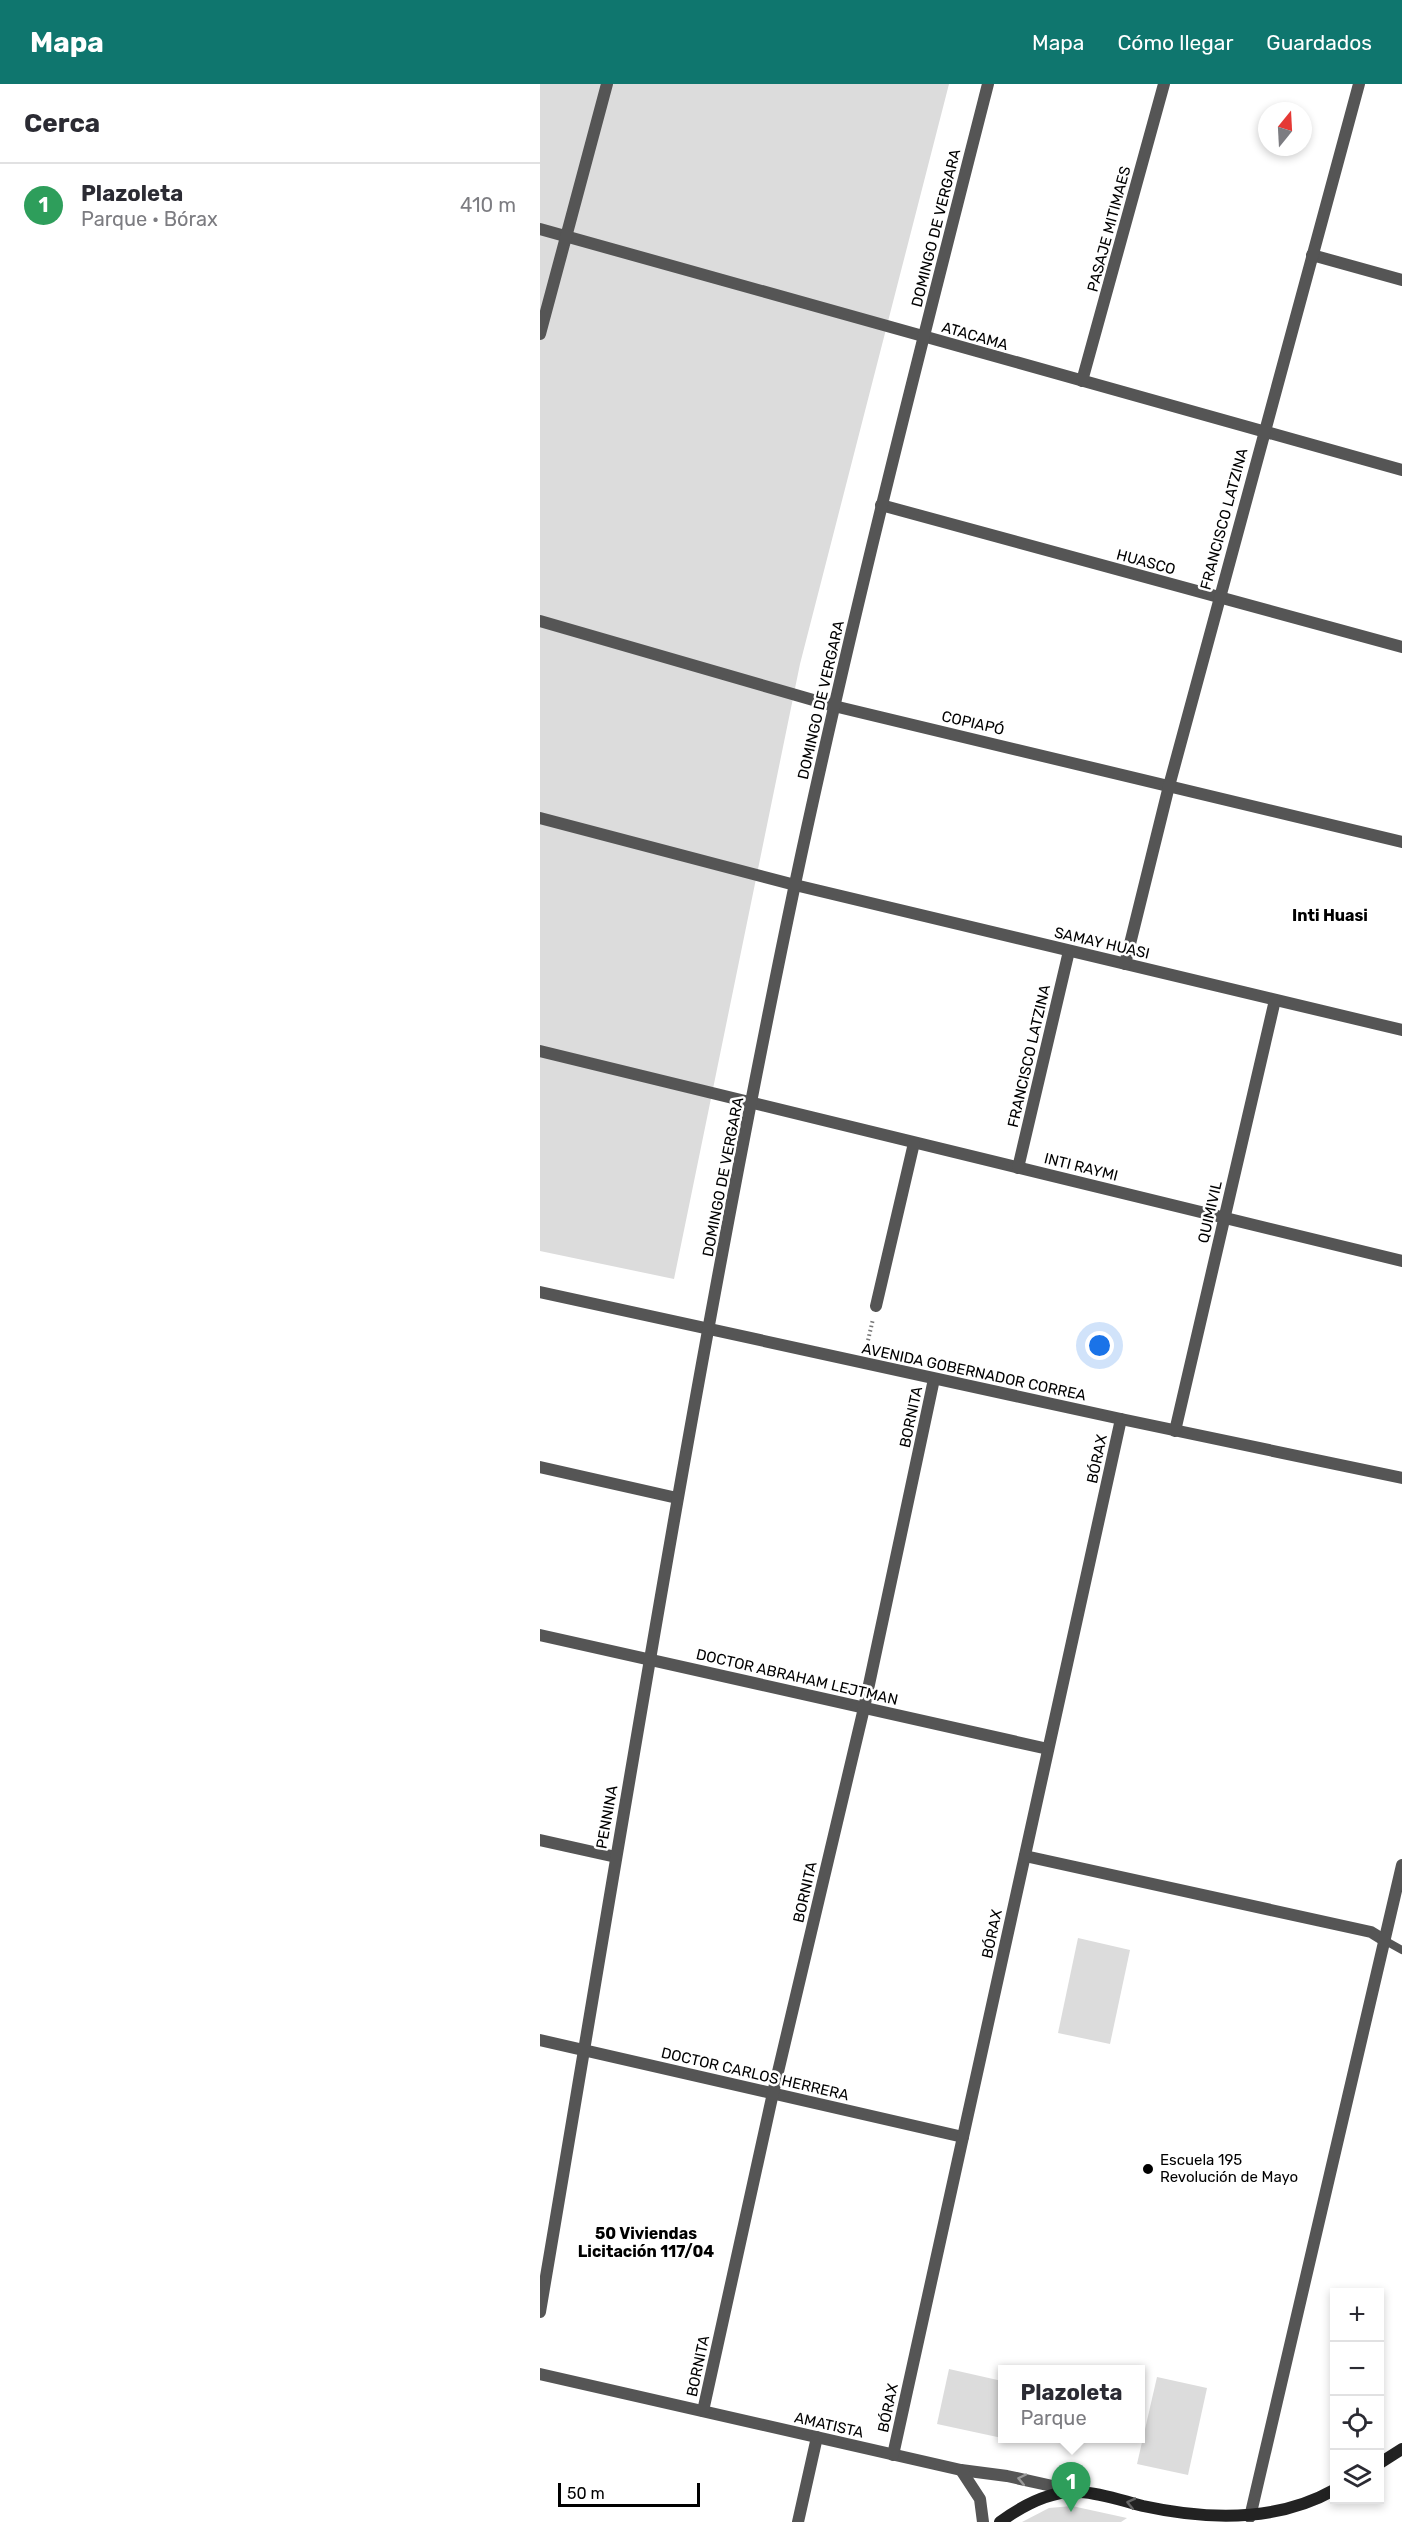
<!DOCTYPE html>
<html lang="es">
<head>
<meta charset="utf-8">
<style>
  :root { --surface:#fff; --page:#f2f2f3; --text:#2b2b33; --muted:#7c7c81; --line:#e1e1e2; --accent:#0f766e }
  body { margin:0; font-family:Rubik,sans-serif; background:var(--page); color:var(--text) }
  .controls { position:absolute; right:18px; bottom:18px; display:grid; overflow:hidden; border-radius:0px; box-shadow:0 3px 9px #0003 }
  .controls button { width:54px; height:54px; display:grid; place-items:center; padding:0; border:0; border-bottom:2px solid var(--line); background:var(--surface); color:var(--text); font:30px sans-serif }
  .compass { position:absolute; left:718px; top:18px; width:54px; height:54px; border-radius:50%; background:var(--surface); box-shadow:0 3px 9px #0003; rotate:18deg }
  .scale { position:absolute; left:18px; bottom:15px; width:142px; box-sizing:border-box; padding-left:6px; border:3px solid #000; border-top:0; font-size:16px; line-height:21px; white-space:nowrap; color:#000; -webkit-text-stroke:4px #fff; paint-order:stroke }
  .you { position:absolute; left:560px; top:1262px; width:21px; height:21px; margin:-15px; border:4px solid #fff; border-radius:50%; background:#1a73e8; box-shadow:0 0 0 9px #1a73e833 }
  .badge { display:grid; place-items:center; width:39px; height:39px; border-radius:50%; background:var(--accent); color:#fff; font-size:20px; font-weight:700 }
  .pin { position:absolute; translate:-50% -50px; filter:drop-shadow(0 2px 3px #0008) }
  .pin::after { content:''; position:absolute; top:32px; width:21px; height:18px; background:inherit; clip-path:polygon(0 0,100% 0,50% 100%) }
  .popup { position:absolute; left:458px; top:2281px; width:147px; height:78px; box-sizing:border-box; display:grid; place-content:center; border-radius:0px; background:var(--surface); filter:drop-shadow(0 2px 4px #0005); font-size:20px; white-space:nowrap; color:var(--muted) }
  .popup b { font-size:22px; color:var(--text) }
  .popup::after { content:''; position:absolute; left:50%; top:100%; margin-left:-12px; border:12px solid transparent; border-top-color:var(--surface) }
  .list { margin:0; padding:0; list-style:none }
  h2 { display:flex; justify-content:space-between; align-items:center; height:78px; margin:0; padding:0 24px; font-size:26px }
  h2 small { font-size:20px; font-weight:400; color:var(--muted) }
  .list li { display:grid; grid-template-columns:39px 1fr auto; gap:18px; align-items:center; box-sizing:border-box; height:84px; padding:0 24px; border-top:2px solid var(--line) }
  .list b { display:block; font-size:22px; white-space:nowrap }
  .list p { margin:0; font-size:20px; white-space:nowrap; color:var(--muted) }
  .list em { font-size:20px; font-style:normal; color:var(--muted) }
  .icon { flex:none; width:33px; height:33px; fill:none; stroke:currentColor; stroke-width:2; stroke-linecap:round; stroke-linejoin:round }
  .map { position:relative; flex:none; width:862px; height:2438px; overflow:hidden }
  header { display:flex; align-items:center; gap:36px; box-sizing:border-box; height:84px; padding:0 30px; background:var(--accent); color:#fff }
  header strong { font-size:28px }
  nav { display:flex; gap:33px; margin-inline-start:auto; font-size:21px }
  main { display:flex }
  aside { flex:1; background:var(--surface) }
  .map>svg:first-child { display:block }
  .green { fill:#dcdcdc }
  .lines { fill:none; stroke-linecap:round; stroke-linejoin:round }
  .path { stroke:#777; stroke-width:4; stroke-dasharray:1.5 3; stroke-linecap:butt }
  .lane { stroke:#555; stroke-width:8 }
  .street { stroke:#555; stroke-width:12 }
  .secondary { stroke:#222; stroke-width:12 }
  .oneway { stroke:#999 }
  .oneway2 { stroke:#646464 }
  .poi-dot { fill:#000; stroke:#fff; stroke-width:2 }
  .labels { text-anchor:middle; stroke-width:5; stroke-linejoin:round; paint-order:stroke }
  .street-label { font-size:15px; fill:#000; stroke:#fff }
  .poi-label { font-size:15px; fill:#000; stroke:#fff; text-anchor:start }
  .neighbourhood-label { font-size:16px; font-weight:bold; fill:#000; stroke:#fff }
</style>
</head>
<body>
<header>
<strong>Mapa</strong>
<nav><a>Mapa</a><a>Cómo llegar</a><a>Guardados</a></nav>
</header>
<main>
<aside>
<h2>Cerca<small></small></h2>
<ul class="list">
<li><span class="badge" style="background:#2e9e5b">1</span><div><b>Plazoleta</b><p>Parque · Bórax</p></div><em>410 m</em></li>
</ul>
</aside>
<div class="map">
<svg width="862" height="2438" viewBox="0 0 862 2438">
  <rect width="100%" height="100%" fill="#fff"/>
  <g class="green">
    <polygon points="0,0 409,0 260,580 134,1195 0,1167"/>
    <polygon points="538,1854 590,1866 570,1960 518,1949"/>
    <polygon points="409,2285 462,2297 462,2354 397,2340"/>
    <polygon points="617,2293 667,2304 648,2391 597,2380"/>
    <polygon points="532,2422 587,2434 581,2438 482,2438 509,2424"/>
  </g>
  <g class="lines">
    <polyline class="path" points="326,1265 333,1235"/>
    <polyline class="lane" points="844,1856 862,1866"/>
    <g class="street">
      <polyline points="0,145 862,386"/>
      <polyline points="772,171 862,196"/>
      <polyline points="0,250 67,0"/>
      <polyline points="542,297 624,0"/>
      <polyline points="341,421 862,563"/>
      <polyline points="0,537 294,622 862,758"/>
      <polyline points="0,734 255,801 862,946"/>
      <polyline points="585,880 629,702 819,0"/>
      <polyline points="0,967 862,1177"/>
      <polyline points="478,1084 529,867"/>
      <polyline points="0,1208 581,1335 862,1394"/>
      <polyline points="336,1222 374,1059"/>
      <polyline points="635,1347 735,916"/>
      <polyline points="0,1383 137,1414"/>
      <polyline points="0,1551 508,1665"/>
      <polyline points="0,1756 76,1773"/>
      <polyline points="485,1772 831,1848 844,1856"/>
      <polyline points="0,1956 423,2053"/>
      <path d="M0,2228C81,1751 156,1273 255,800C312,531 380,266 448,0"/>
      <polyline points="0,2290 421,2386 467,2392 535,2407"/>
      <polyline points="163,2327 233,2009 324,1624 394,1295"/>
      <polyline points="353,2371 581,1335"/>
      <polyline points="421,2386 440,2415 443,2438"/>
      <polyline points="710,2433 862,1781"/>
      <polyline points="258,2438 277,2353"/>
    </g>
    <g class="secondary">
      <polyline points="840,2379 862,2365"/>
      <path d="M460,2438C482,2422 512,2406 540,2408C561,2409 583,2417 603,2422C667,2436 737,2438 794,2406"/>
    </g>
  </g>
  <defs><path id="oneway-chevron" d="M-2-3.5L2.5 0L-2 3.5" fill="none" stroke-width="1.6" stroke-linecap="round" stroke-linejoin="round" transform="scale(1.5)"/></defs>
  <use class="oneway" href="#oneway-chevron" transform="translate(482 2395) rotate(-168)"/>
  <use class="oneway2" href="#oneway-chevron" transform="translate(591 2419) rotate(-167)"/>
  <circle class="poi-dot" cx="608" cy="2085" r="6"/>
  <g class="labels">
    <g class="street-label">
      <text transform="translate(396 144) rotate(-76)" y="5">DOMINGO DE VERGARA</text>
      <text transform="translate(569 145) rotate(-75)" y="5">PASAJE MITIMAES</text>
      <text transform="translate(435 252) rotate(16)" y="5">ATACAMA</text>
      <text transform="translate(684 435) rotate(-75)" y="5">FRANCISCO LATZINA</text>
      <text transform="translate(606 478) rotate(15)" y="5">HUASCO</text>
      <text transform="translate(281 616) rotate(-77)" y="5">DOMINGO DE VERGARA</text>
      <text transform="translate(433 639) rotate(13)" y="5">COPIAPÓ</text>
      <text transform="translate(562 859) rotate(13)" y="5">SAMAY HUASI</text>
      <text transform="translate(489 972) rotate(-77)" y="5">FRANCISCO LATZINA</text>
      <text transform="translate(541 1083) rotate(14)" y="5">INTI RAYMI</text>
      <text transform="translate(183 1093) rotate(-79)" y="5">DOMINGO DE VERGARA</text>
      <text transform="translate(670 1128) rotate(-77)" y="5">QUIMIVIL</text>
      <text transform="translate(434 1288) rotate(12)" y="5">AVENIDA GOBERNADOR CORREA</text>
      <text transform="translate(371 1333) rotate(-78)" y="5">BORNITA</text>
      <text transform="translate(557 1375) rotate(-78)" y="5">BÓRAX</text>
      <text transform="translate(257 1593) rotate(13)" y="5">DOCTOR ABRAHAM LEJTMAN</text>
      <text transform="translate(67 1733) rotate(-80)" y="5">PENNINA</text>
      <text transform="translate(265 1808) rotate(-77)" y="5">BORNITA</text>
      <text transform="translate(452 1850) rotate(-78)" y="5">BÓRAX</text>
      <text transform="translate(215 1990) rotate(13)" y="5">DOCTOR CARLOS HERRERA</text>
      <text transform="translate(158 2282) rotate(-78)" y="5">BORNITA</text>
      <text transform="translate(348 2324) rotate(-78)" y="5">BÓRAX</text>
      <text transform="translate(289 2341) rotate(13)" y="5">AMATISTA</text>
    </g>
    <g class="poi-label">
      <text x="620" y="2081">Escuela 195<tspan x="620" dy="17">Revolución de Mayo</tspan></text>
    </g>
    <g class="neighbourhood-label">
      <text x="790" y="837">Inti Huasi</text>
      <text x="106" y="2155">50 Viviendas<tspan x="106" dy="18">Licitación 117/04</tspan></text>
    </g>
  </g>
</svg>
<div class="controls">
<button>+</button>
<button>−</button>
<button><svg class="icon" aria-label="locate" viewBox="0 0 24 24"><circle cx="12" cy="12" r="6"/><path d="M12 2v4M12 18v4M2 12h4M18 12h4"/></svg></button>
<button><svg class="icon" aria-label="layers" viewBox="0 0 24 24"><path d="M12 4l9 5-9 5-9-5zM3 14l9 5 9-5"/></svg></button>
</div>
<svg class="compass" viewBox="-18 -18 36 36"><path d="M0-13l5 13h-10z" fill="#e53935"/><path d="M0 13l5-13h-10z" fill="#7c7c81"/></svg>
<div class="scale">50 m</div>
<div class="you"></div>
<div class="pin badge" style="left:531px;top:2428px;background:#2e9e5b">1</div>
<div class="popup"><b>Plazoleta</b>Parque</div>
</div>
</main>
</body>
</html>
